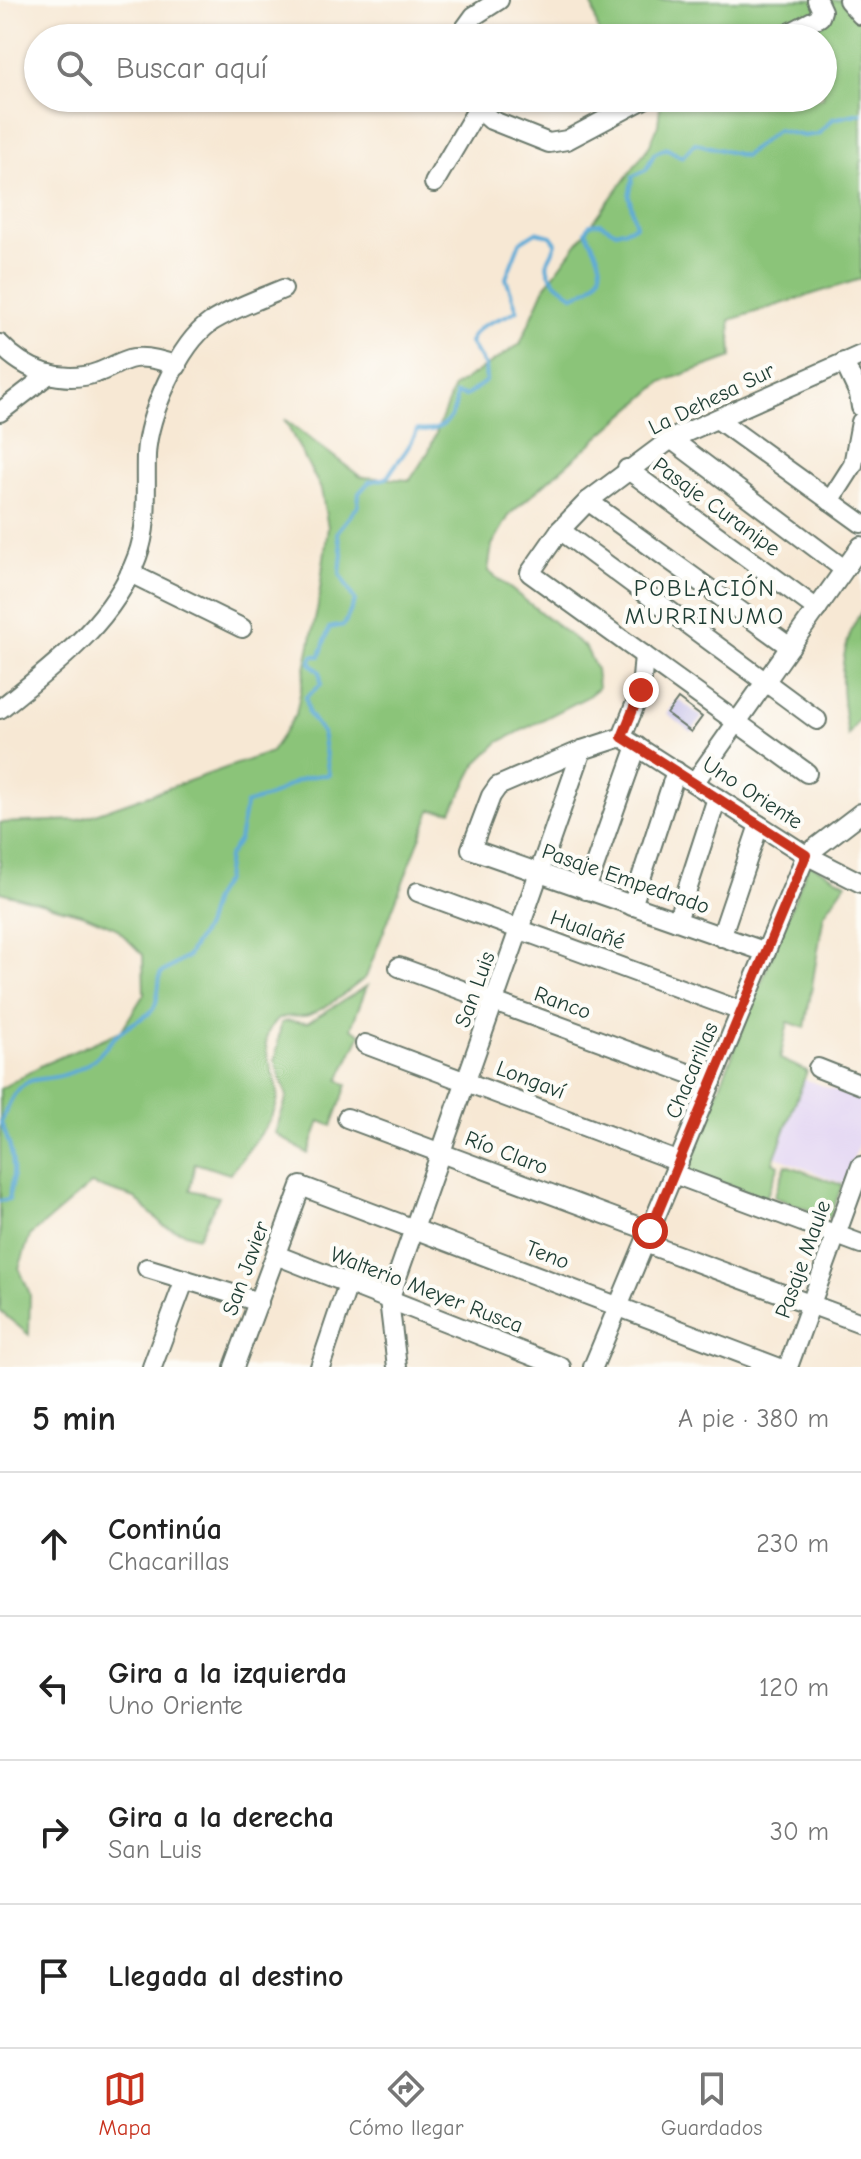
<!DOCTYPE html>
<html lang="es">
<head>
<meta charset="utf-8">
<style>
  :root { --surface:#fff; --page:#f6f6f6; --text:#222; --muted:#767676; --line:#e0e0e0; --accent:#c8321e }
  body { margin:0; font-family:"Comic Neue",sans-serif; background:var(--page); color:var(--text) }
  .stop { position:absolute; width:24px; height:24px; margin:-18px; border:6px solid #c8321e; border-radius:50%; background:#fff }
  .stop.end { background:#c8321e; border-color:#fff; box-shadow:0 2px 8px #0008 }
  .list { margin:0; padding:0; list-style:none }
  h2 { display:flex; justify-content:space-between; align-items:center; height:104px; margin:0; padding:0 32px; font-size:34px }
  h2 small { font-size:26px; font-weight:400; color:var(--muted) }
  .list li { display:grid; grid-template-columns:52px 1fr auto; gap:24px; align-items:center; box-sizing:border-box; height:144px; padding:0 32px; border-top:2px solid var(--line) }
  .list b { display:block; font-size:30px; white-space:nowrap }
  .list p { margin:0; font-size:26px; white-space:nowrap; color:var(--muted) }
  .list em { font-size:26px; font-style:normal; color:var(--muted) }
  .icon { flex:none; width:44px; height:44px; fill:none; stroke:currentColor; stroke-width:2; stroke-linecap:round; stroke-linejoin:round }
  .map { position:relative; flex:none; width:861px; height:1367px; overflow:hidden }
  .search { position:absolute; background:var(--surface); box-shadow:0 2px 6px #0004; left:24px; right:24px; top:24px; height:88px; display:flex; align-items:center; gap:20px; box-sizing:border-box; padding:0 28px; border-radius:44px; color:var(--muted); font-size:30px }
  .sheet { height:680px; background:var(--surface) }
  nav { display:flex; justify-content:space-around; align-items:center; box-sizing:border-box; height:112px; border-top:2px solid var(--line); background:var(--surface); font-size:22px; color:var(--muted) }
  nav a { display:grid; justify-items:center; gap:4px }
  nav .on { color:var(--accent) }
  .map>svg:first-child { display:block }
  .built { fill:#e2d4f3 }
  .green { fill:#8bc479; stroke:#558056; stroke-width:2 }
  .lines { fill:none; stroke-linecap:round; stroke-linejoin:round }
  .stream { stroke:#5eabd7; stroke-width:4 }
  .building { fill:#c3bde9 }
  .minor-casing { stroke:#6b796c; stroke-width:22 }
  .minor { stroke:#fff; stroke-width:18 }
  .route { stroke:#c8321e; stroke-width:10 }
  .labels { text-anchor:middle; stroke-width:8; stroke-linejoin:round; paint-order:stroke }
  .street-label { font-size:22px; fill:#1f3d34; stroke:#fdfcf7 }
  .neighbourhood-label { font-size:24px; letter-spacing:2px; fill:#1f3d34; stroke:#fdfcf7 }
</style>
</head>
<body>
<div class="map">
<svg width="861" height="1367" viewBox="0 0 861 1367">
  <rect width="100%" height="100%" fill="#fdfcf7"/>
  <filter id="ink" filterUnits="userSpaceOnUse"><feTurbulence type="fractalNoise" baseFrequency=".0125" numOctaves="2"/><feDisplacementMap in="SourceGraphic" scale="16" xChannelSelector="R" yChannelSelector="G"/><feConvolveMatrix kernelMatrix="1 2 1 2 8 2 1 2 1" color-interpolation-filters="sRGB"/></filter>
  <filter id="wash" filterUnits="userSpaceOnUse"><feTurbulence type="fractalNoise" baseFrequency=".006" numOctaves="4" result="noise"/><feDisplacementMap in="SourceGraphic" scale="32" xChannelSelector="R" yChannelSelector="G"/><feGaussianBlur stdDeviation="1.8" result="paint"/><feColorMatrix in="noise" values="0 0 0 0 0 0 0 0 0 0 0 0 0 0 0 0 0 1.4 0 .05"/><feComposite in="paint" operator="in"/></filter>
  <g filter="url(#wash)">
    <rect width="100%" height="100%" fill="#f7e8d4"/>
    <polygon class="built" points="804,1079 861,1100 861,1138 844,1184 775,1156"/>
    <g class="green">
      <path d="M591,0H861V279L730,320L732,357L662,382L510,514L492,545L488,571L586,648L596,669L598,688L587,697L499,742L477,763L452,811L431,810L366,977C349,991 330,1006 309,1015C297,1019 285,1012 274,1023C251,1048 285,1079 276,1106C269,1127 243,1156 230,1174L195,1163L190,1190L219,1197L198,1237L164,1226L135,1198L91,1184L30,1236L19,1268L30,1294L29,1335L0,1311V1089L42,1065L121,1031L144,994L143,955L116,928L85,915L0,892V823L78,820L271,752L296,714L318,605L328,527L321,489L284,419L361,477L410,480L429,451L454,387L520,344L545,287L650,145L658,125L661,98H823V38H600Z"/>
      <path d="M861,612V715L848,736C840,691 836,653 861,612Z"/>
      <polygon points="809,863 846,883 824,914 805,1028 788,1022 780,1059 807,1071 773,1162 779,1165 766,1198 686,1171"/>
      <polygon points="367,986 351,1028 361,1034 339,1080 347,1085 332,1126 320,1121 308,1154 275,1133 287,1097 275,1061 281,1023 288,1021 307,1023"/>
      <polygon points="786,1165 842,1185 830,1218 774,1197"/>
    </g>
    <g class="lines">
      <path class="stream" d="M0,1201L9,1199C17,1171 13,1149 1,1123C24,1059 37,1091 81,1068C103,1056 105,1044 122,1031C153,1007 156,1022 160,974L187,957L205,927L213,899L225,880L228,857L239,840L246,804C255,800 268,798 276,793C295,781 305,775 329,775L322,732L309,714L306,697L321,684L320,672L310,663L313,656H320L329,628L344,625L355,601L340,574L342,553L337,532L358,506L359,493L369,482L387,478C396,461 411,449 417,430C442,434 457,417 456,394L466,396L486,381L485,366L470,343C476,320 501,322 517,310L506,278L520,242L536,232L551,236L556,243C554,251 551,254 548,261C543,276 564,289 574,296C614,278 602,263 586,231L590,224L600,223L616,232L636,226L629,196L633,176L646,170L654,154L666,148L682,157L695,143L744,156L777,130L804,136L818,134L833,119L861,113"/>
    </g>
    <g id="blocks">
      <polygon class="building" points="678,699 702,717 691,732 667,714"/>
    </g>
  </g>
  <g filter="url(#ink)">
    <use href="#blocks" fill-opacity="0" stroke="#6b796c" stroke-width="2"/>
    <g class="lines">
      <g class="minor-casing">
        <g id="minor">
          <polyline points="848,0 861,15"/>
          <polyline points="458,38 474,16 499,0"/>
          <polyline points="780,38 820,17 822,11 817,0"/>
          <polyline points="466,98 491,120 549,143 567,140 646,98"/>
          <polyline points="434,183 477,110"/>
          <path d="M0,344C25,371 63,385 99,372C111,368 121,360 134,358C149,356 164,361 177,366"/>
          <polyline points="844,362 859,394 861,407"/>
          <polyline points="0,412 49,374"/>
          <polyline points="717,419 861,523"/>
          <polyline points="671,439 844,569"/>
          <polyline points="627,469 817,609"/>
          <polyline points="588,501 790,647"/>
          <polyline points="830,501 853,465 861,422"/>
          <polyline points="560,530 817,720"/>
          <polyline points="130,573 242,628"/>
          <path d="M0,709C52,667 113,623 137,557C149,526 145,489 146,455C148,416 178,345 211,322C233,308 260,299 283,289"/>
          <polyline points="622,737 806,855 861,883"/>
          <polyline points="582,750 498,786 491,796 471,849 766,952"/>
          <polyline points="807,773 530,573 560,530 588,501 671,439 861,355"/>
          <polyline points="694,783 861,546"/>
          <polyline points="586,890 637,746"/>
          <polyline points="418,892 741,1011"/>
          <polyline points="632,906 676,771"/>
          <polyline points="677,921 717,798"/>
          <polyline points="721,937 759,825"/>
          <polyline points="399,967 712,1082"/>
          <polyline points="365,1044 679,1162"/>
          <polyline points="818,1068 861,1085"/>
          <polyline points="347,1118 650,1231"/>
          <polyline points="674,1174 861,1244"/>
          <polyline points="645,1243 861,1323"/>
          <polyline points="276,1255 561,1367"/>
          <polyline points="147,1268 259,1302"/>
          <polyline points="152,1367 185,1279"/>
          <polyline points="234,1367 301,1186 777,1367"/>
          <polyline points="320,1367 348,1284"/>
          <polyline points="397,1367 389,1300 582,750 622,737 641,690 644,655"/>
          <polyline points="593,1367 806,855 861,813"/>
          <polyline points="788,1367 861,1166"/>
        </g>
      </g>
      <use href="#minor" class="minor"/>
    </g>
  </g>
  <g class="lines" filter="url(#ink)">
    <polyline class="route" points="641,690 622,737 806,855 650,1231"/>
  </g>
  <g class="labels">
    <g class="street-label">
      <text transform="translate(711 398) rotate(-26)" y="8">La Dehesa Sur</text>
      <text transform="translate(717 506) rotate(36)" y="8">Pasaje Curanipe</text>
      <text transform="translate(753 792) rotate(33)" y="8">Uno Oriente</text>
      <text transform="translate(626 878) rotate(19)" y="8">Pasaje Empedrado</text>
      <text transform="translate(588 929) rotate(20)" y="8">Hualañé</text>
      <text transform="translate(474 989) rotate(-70)" y="8">San Luis</text>
      <text transform="translate(563 1002) rotate(20)" y="8">Ranco</text>
      <text transform="translate(691 1070) rotate(-67)" y="8">Chacarillas</text>
      <text transform="translate(531 1079) rotate(21)" y="8">Longaví</text>
      <text transform="translate(507 1152) rotate(21)" y="8">Río Claro</text>
      <text transform="translate(548 1254) rotate(21)" y="8">Teno</text>
      <text transform="translate(802 1259) rotate(-70)" y="8">Pasaje Maule</text>
      <text transform="translate(245 1268) rotate(-70)" y="8">San Javier</text>
      <text transform="translate(427 1289) rotate(21)" y="8">Walterio Meyer Rusca</text>
    </g>
    <g class="neighbourhood-label">
      <text x="705" y="596">POBLACIÓN<tspan x="705" dy="28">MURRINUMO</tspan></text>
    </g>
  </g>
</svg>
<div class="stop" style="left:650px;top:1231px"></div>
<div class="stop end" style="left:641px;top:690px"></div>
<div class="search"><svg class="icon" aria-label="search" viewBox="0 0 24 24"><circle cx="10" cy="10" r="6"/><path d="M15 15l6 6"/></svg>Buscar aquí</div>
</div>
<section class="sheet">
<h2>5 min<small>A pie · 380 m</small></h2>
<ul class="list">
<li><svg class="icon" aria-label="ahead" viewBox="0 0 24 24"><path d="M12 20V5M6 11l6-6 6 6"/></svg><div><b>Continúa</b><p>Chacarillas</p></div><em>230 m</em></li>
<li><svg class="icon" aria-label="left" viewBox="0 0 24 24"><path d="M17 20v-9H6M10 6l-5 5 5 5"/></svg><div><b>Gira a la izquierda</b><p>Uno Oriente</p></div><em>120 m</em></li>
<li><svg class="icon" aria-label="right" viewBox="0 0 24 24"><path d="M7 20v-9h11M14 6l5 5-5 5"/></svg><div><b>Gira a la derecha</b><p>San Luis</p></div><em>30 m</em></li>
<li><svg class="icon" aria-label="arrive" viewBox="0 0 24 24"><path d="M6 21V4h12l-3 4 3 4H6"/></svg><div><b>Llegada al destino</b></div></li>
</ul>
</section>
<nav>
<a class="on"><svg class="icon" aria-label="map" viewBox="0 0 24 24"><path d="M3 6l6-2 6 2 6-2v14l-6 2-6-2-6 2zM9 4v14M15 6v14"/></svg>Mapa</a>
<a><svg class="icon" aria-label="directions" viewBox="0 0 24 24"><path d="M12 3l9 9-9 9-9-9zM9 14v-3h6M13 9l2 2-2 2"/></svg>Cómo llegar</a>
<a><svg class="icon" aria-label="saved" viewBox="0 0 24 24"><path d="M7 4h10v16l-5-4-5 4z"/></svg>Guardados</a>
</nav>
</body>
</html>
